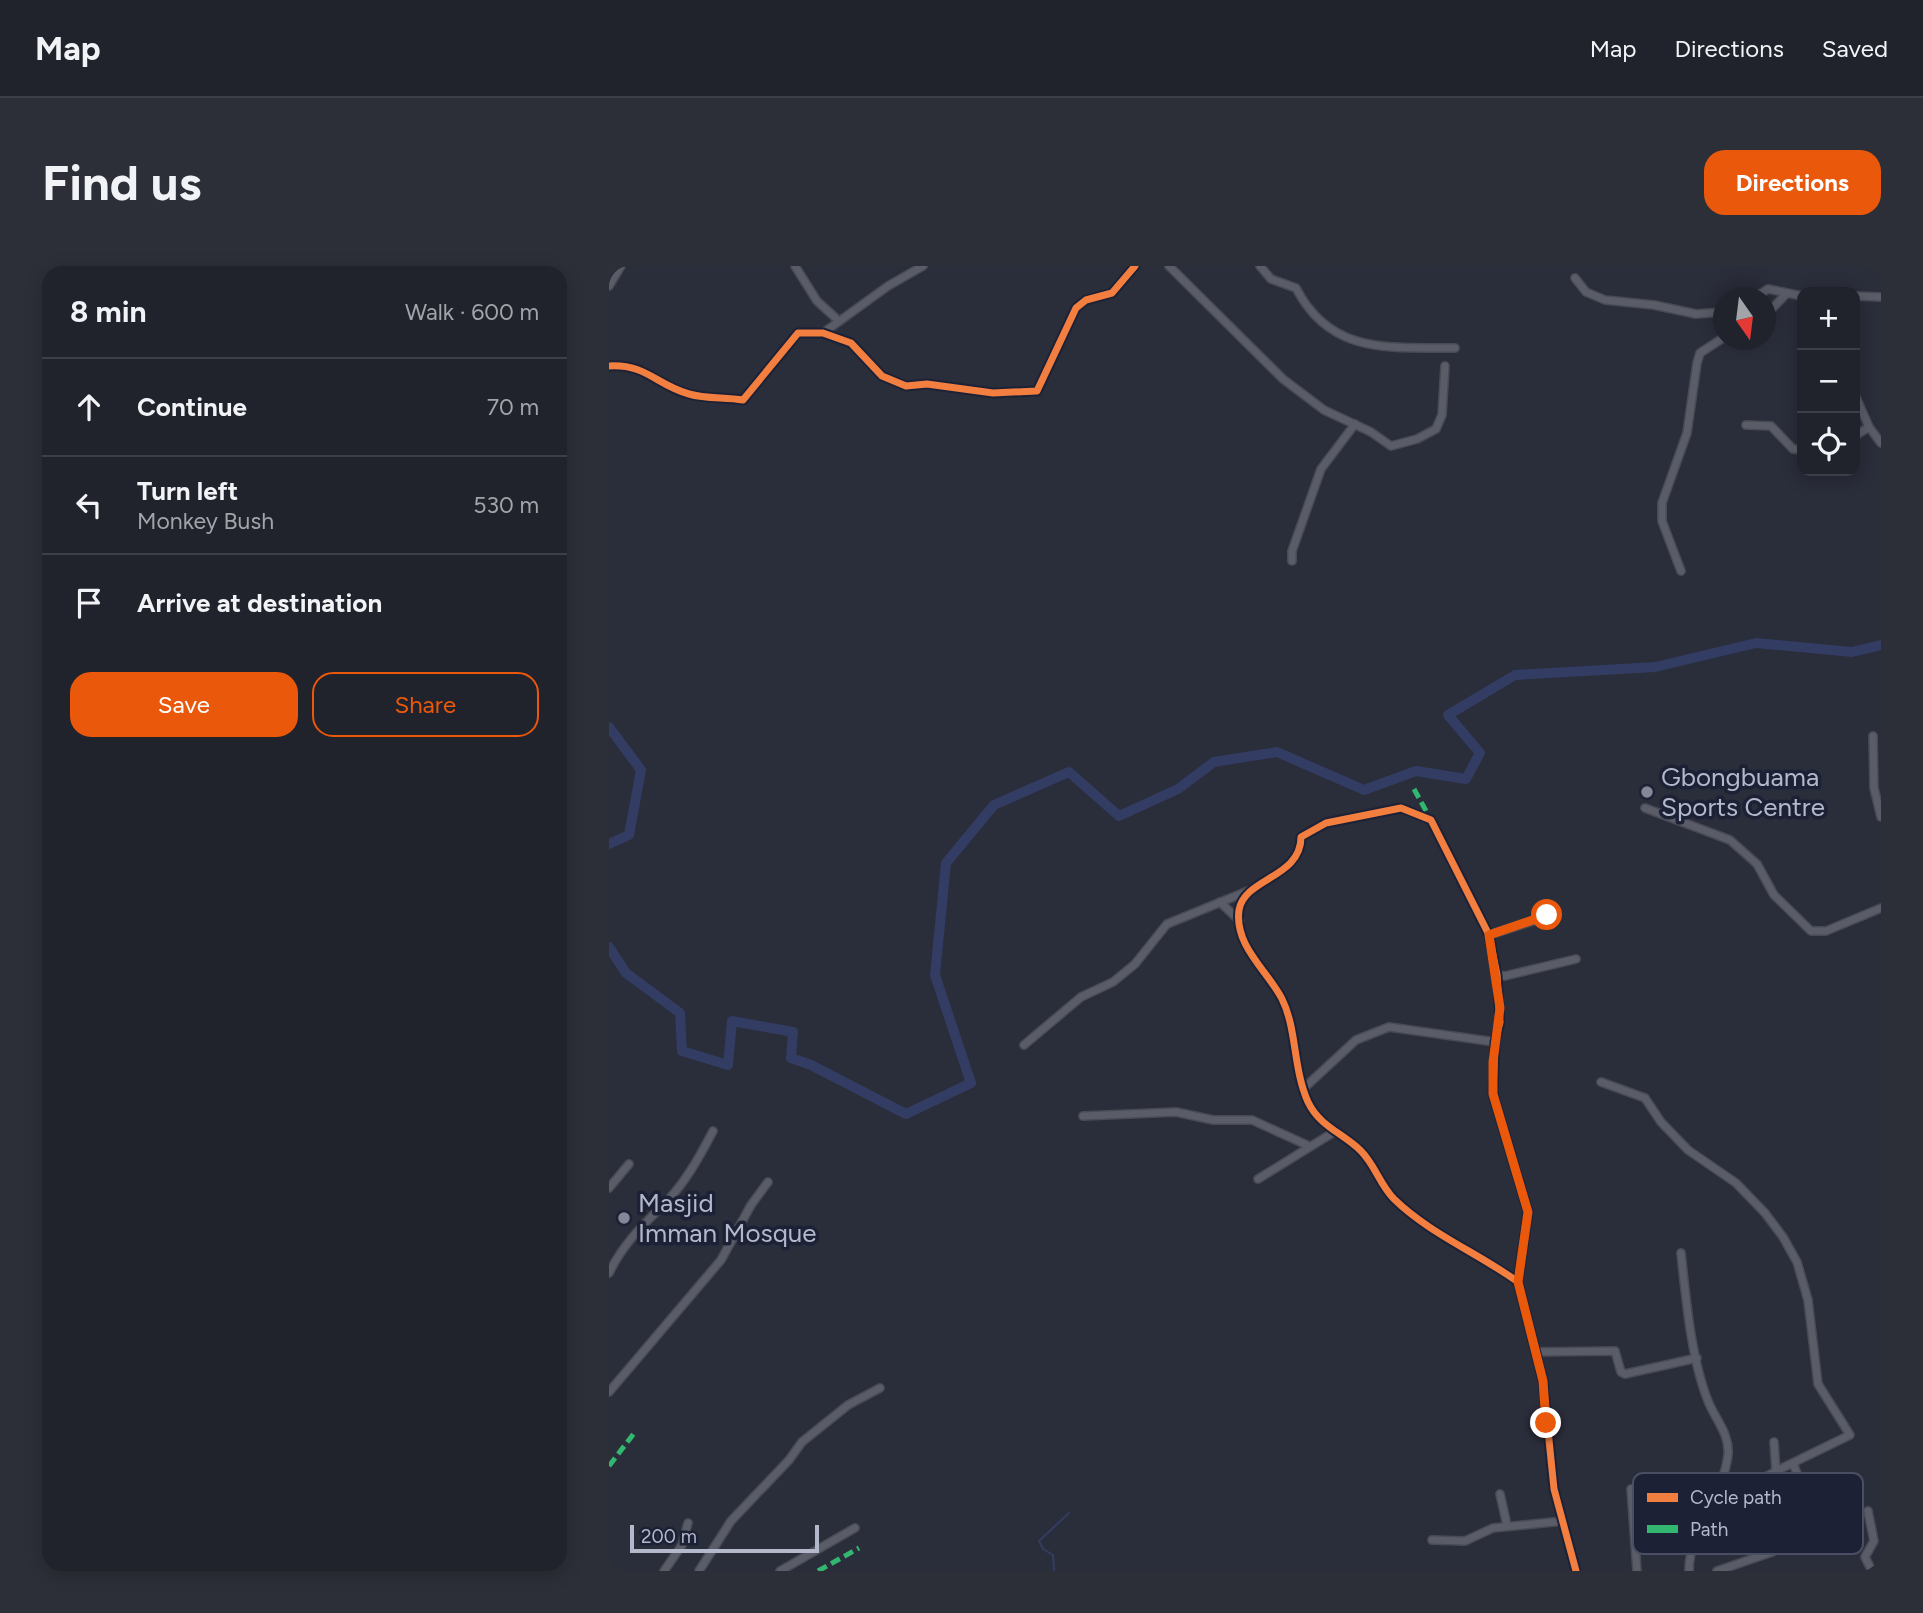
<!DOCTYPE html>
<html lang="en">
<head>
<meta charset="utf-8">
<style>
  :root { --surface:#20222c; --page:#2d2f38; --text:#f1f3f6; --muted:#a2a4a9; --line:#3d3f48; --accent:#ea580c }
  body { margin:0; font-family:Figtree,sans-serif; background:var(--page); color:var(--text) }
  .controls { position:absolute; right:21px; top:21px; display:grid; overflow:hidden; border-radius:14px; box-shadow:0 4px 18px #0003 }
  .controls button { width:63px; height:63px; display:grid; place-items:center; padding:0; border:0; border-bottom:2px solid var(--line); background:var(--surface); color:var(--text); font:35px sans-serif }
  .compass { position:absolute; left:1104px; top:21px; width:63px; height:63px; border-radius:50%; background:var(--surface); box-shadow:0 4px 18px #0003; rotate:166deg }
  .scale { position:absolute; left:21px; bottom:18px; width:189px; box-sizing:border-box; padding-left:7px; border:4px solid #b4b8cb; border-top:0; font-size:19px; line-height:24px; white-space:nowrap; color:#b4b8cb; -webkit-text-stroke:5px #1c2136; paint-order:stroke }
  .stop { position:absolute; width:21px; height:21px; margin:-16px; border:5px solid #ea580c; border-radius:50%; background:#fff }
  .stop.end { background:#ea580c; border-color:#fff; box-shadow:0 2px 7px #0008 }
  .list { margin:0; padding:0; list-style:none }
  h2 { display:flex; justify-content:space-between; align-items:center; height:91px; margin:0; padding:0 28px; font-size:30px }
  h2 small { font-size:23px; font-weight:400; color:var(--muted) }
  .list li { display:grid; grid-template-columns:46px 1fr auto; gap:21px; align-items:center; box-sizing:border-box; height:98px; padding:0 28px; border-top:2px solid var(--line) }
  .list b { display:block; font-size:26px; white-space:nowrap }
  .list p { margin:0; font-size:23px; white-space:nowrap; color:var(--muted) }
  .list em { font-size:23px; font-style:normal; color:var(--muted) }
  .actions { display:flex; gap:14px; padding:21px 28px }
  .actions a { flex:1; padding:16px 0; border:2px solid var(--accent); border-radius:21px; text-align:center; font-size:24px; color:var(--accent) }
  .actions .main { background:var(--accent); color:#fff }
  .icon { flex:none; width:38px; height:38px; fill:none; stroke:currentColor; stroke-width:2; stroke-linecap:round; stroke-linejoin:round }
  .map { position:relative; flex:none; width:1272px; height:1305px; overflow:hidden; border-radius:21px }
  header { display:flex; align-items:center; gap:42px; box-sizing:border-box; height:98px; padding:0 35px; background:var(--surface); border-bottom:2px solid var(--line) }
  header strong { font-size:33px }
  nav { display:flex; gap:38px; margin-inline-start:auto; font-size:24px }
  .intro { display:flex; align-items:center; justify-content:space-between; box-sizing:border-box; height:168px; padding:0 42px }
  h1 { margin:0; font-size:49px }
  .button { padding:18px 32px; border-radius:21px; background:var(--accent); color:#fff; font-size:24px; font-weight:700 }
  main { display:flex; gap:42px; padding:0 42px }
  aside { flex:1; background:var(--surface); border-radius:21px; box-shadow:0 4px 18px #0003 }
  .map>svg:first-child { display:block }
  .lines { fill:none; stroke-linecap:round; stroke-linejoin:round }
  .stream { stroke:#333c63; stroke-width:2 }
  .river { stroke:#333c63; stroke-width:10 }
  .street-casing { stroke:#484a54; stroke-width:10 }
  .street { stroke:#5a5c68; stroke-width:7 }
  .quiet { stroke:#33b770; stroke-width:5; stroke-dasharray:10 5; stroke-linecap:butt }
  .cycleway-casing { stroke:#1c2136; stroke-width:11 }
  .cycleway { stroke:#f27e40; stroke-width:7 }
  .route { stroke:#ea580c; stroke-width:9 }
  .poi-dot { fill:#848798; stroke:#1c2136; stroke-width:2.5 }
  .labels { text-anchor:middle; stroke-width:7; stroke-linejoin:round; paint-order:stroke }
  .poi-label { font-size:26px; fill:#b4b8cb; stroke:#1c2136; text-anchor:start }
  .key { fill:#1c2136; stroke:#4a4e63; stroke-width:2 }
  .key-label { font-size:19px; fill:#b4b8cb }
</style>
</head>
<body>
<header>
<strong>Map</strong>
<nav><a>Map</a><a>Directions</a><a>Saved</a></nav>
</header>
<div class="intro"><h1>Find us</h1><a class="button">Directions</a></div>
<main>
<aside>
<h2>8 min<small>Walk · 600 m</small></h2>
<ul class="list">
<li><svg class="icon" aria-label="ahead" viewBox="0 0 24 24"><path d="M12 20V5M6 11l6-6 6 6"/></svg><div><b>Continue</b></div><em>70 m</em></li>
<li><svg class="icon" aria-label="left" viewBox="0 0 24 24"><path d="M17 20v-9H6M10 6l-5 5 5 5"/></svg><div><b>Turn left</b><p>Monkey Bush</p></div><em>530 m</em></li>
<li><svg class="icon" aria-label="arrive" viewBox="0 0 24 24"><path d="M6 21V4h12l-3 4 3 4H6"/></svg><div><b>Arrive at destination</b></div></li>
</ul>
<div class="actions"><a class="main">Save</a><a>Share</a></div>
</aside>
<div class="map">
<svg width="1272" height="1305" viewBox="0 0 1272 1305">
  <rect width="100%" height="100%" fill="#2a2d3a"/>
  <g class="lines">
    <polyline class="stream" points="445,1305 444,1289 434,1283 430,1275 460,1247"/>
    <g class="river">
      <polyline points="0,461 32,504 20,569 0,578"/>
      <polyline points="0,681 17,707 71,747 73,785 119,799 123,755 184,766 182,792 202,799 297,848 362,817 326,709 337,597 385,539 460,506 510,550 569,523 605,496 668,486 755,524 807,505 857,513 871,487 839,449 906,409 1046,401 1147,377 1243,386 1272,379"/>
    </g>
    <g class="street-casing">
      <g id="street">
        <polyline points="186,0 208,35 230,55"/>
        <polyline points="560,0 674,113 715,144 762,166 782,180 808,173 827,163 833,149 836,100"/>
        <path d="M651,0L662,13L687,22C722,90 782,81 846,82"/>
        <polyline points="966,12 977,26 996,34 1045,39 1087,48 1114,46"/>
        <polyline points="0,20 12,0"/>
        <polyline points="1246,30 1272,31"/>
        <polyline points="1145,32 1159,23 1193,30"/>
        <polyline points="1156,50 1178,27"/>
        <polyline points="214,67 279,20 314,0"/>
        <path d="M0,100C38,98 47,119 80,128C97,133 116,131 134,134L189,67H214L242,77L273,110L297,120L318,118L384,127L428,125L467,42L477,34L503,27L526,0"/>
        <polyline points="1246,129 1260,161 1272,177"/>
        <polyline points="1137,159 1162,160 1184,183 1193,184"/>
        <polyline points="1246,170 1260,161"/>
        <polyline points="683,295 683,285 712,203 746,158"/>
        <polyline points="1072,305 1053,255 1053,237 1078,167 1088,97 1091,87 1114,72"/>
        <polyline points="1264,470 1265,522 1272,551"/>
        <polyline points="1036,542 1121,574 1148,598 1165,629 1202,665 1217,665 1272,642"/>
        <polyline points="611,636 631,655"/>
        <polyline points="880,669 933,652 939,644"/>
        <polyline points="888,709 896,710 967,693"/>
        <polyline points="415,779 472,731 504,716 526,698 558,658 639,625"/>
        <polyline points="992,816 1036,832 1052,856 1079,884 1127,917 1156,947 1174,971 1188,996 1199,1034 1209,1118 1241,1169 1167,1205 1099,1243"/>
        <polyline points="694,823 747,774 780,761 886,776"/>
        <polyline points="474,850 567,846 604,854 643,854 700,880"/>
        <polyline points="649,913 725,866"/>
        <polyline points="0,922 20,898"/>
        <path d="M1072,987C1077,1033 1082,1092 1099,1135C1106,1153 1121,1168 1119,1189C1114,1231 1080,1262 1080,1305"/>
        <path d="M0,1007C13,980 31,962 51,942C74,921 90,892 104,865"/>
        <path d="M909,1016C869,987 821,968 785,933C771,919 766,899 752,885C734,867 711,861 699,836C684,803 688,763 673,733C659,705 625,680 630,644C635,612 692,612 692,571L717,557L792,542L822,554L880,669L888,709L891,756L886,776L884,828L919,946L909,1016L934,1115L945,1223L967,1305"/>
        <polyline points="927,1086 1006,1085 1012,1106 1016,1108 1088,1092"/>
        <polyline points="0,1126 112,994 142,939 159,916"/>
        <polyline points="1165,1176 1167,1205"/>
        <polyline points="1184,1197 1195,1226"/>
        <polyline points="1022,1223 1028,1305"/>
        <polyline points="891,1228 898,1259"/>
        <polyline points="1259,1245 1265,1275 1256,1291 1263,1305"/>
        <polyline points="823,1274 856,1275 884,1262 954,1255"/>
        <polyline points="55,1305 73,1279 79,1257"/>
        <polyline points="90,1305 122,1255 180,1194 193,1176 239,1139 271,1122"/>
        <polyline points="171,1305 246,1262"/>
        <polyline points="1108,1305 1163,1286 1224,1255"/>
      </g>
    </g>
    <use href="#street" class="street"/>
    <g class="quiet">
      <polyline points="805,523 822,554"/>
      <polyline points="0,1200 26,1166"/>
      <polyline points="209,1305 250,1282"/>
    </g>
    <g class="cycleway-casing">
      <g id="cycleway">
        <path d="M0,100C38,98 47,119 80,128C97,133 116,131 134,134L189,67H214L242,77L273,110L297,120L318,118L384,127L428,125L467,42L477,34L503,27L526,0"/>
        <path d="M909,1016C869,987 821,968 785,933C771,919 766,899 752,885C734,867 711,861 699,836C684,803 688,763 673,733C659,705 625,680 630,644C635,612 692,612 692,571L717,557L792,542L822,554L880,669L888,709L891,756L886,776L884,828L919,946L909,1016L934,1115L945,1223L967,1305"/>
      </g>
    </g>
    <use href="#cycleway" class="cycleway"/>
  </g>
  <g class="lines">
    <polyline class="route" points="937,1157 934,1115 909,1016 919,946 884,828 884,796 891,742 880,669 938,649"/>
  </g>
  <g class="poi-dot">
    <circle cx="1038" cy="526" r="7"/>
    <circle cx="15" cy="952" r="7"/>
  </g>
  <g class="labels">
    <g class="poi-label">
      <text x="1052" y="520">Gbongbuama<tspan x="1052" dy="30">Sports Centre</tspan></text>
      <text x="29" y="946">Masjid<tspan x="29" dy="30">Imman Mosque</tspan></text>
    </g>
  </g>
  <rect x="1024" y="1207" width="230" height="81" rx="10" class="key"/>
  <rect x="1038" y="1227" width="31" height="9" fill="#f27e40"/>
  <rect x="1038" y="1259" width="31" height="8" fill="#33b770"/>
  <g class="key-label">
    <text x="1081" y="1238">Cycle path</text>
    <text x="1081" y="1270">Path</text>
  </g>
</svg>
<div class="controls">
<button>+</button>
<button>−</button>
<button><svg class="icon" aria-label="locate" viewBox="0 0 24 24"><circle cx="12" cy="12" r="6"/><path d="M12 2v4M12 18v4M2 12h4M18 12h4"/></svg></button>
</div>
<svg class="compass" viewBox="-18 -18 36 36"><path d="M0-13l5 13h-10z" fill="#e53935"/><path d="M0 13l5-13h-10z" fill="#a2a4a9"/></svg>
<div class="scale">200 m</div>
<div class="stop" style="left:938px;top:649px"></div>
<div class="stop end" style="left:937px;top:1157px"></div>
</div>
</main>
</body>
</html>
